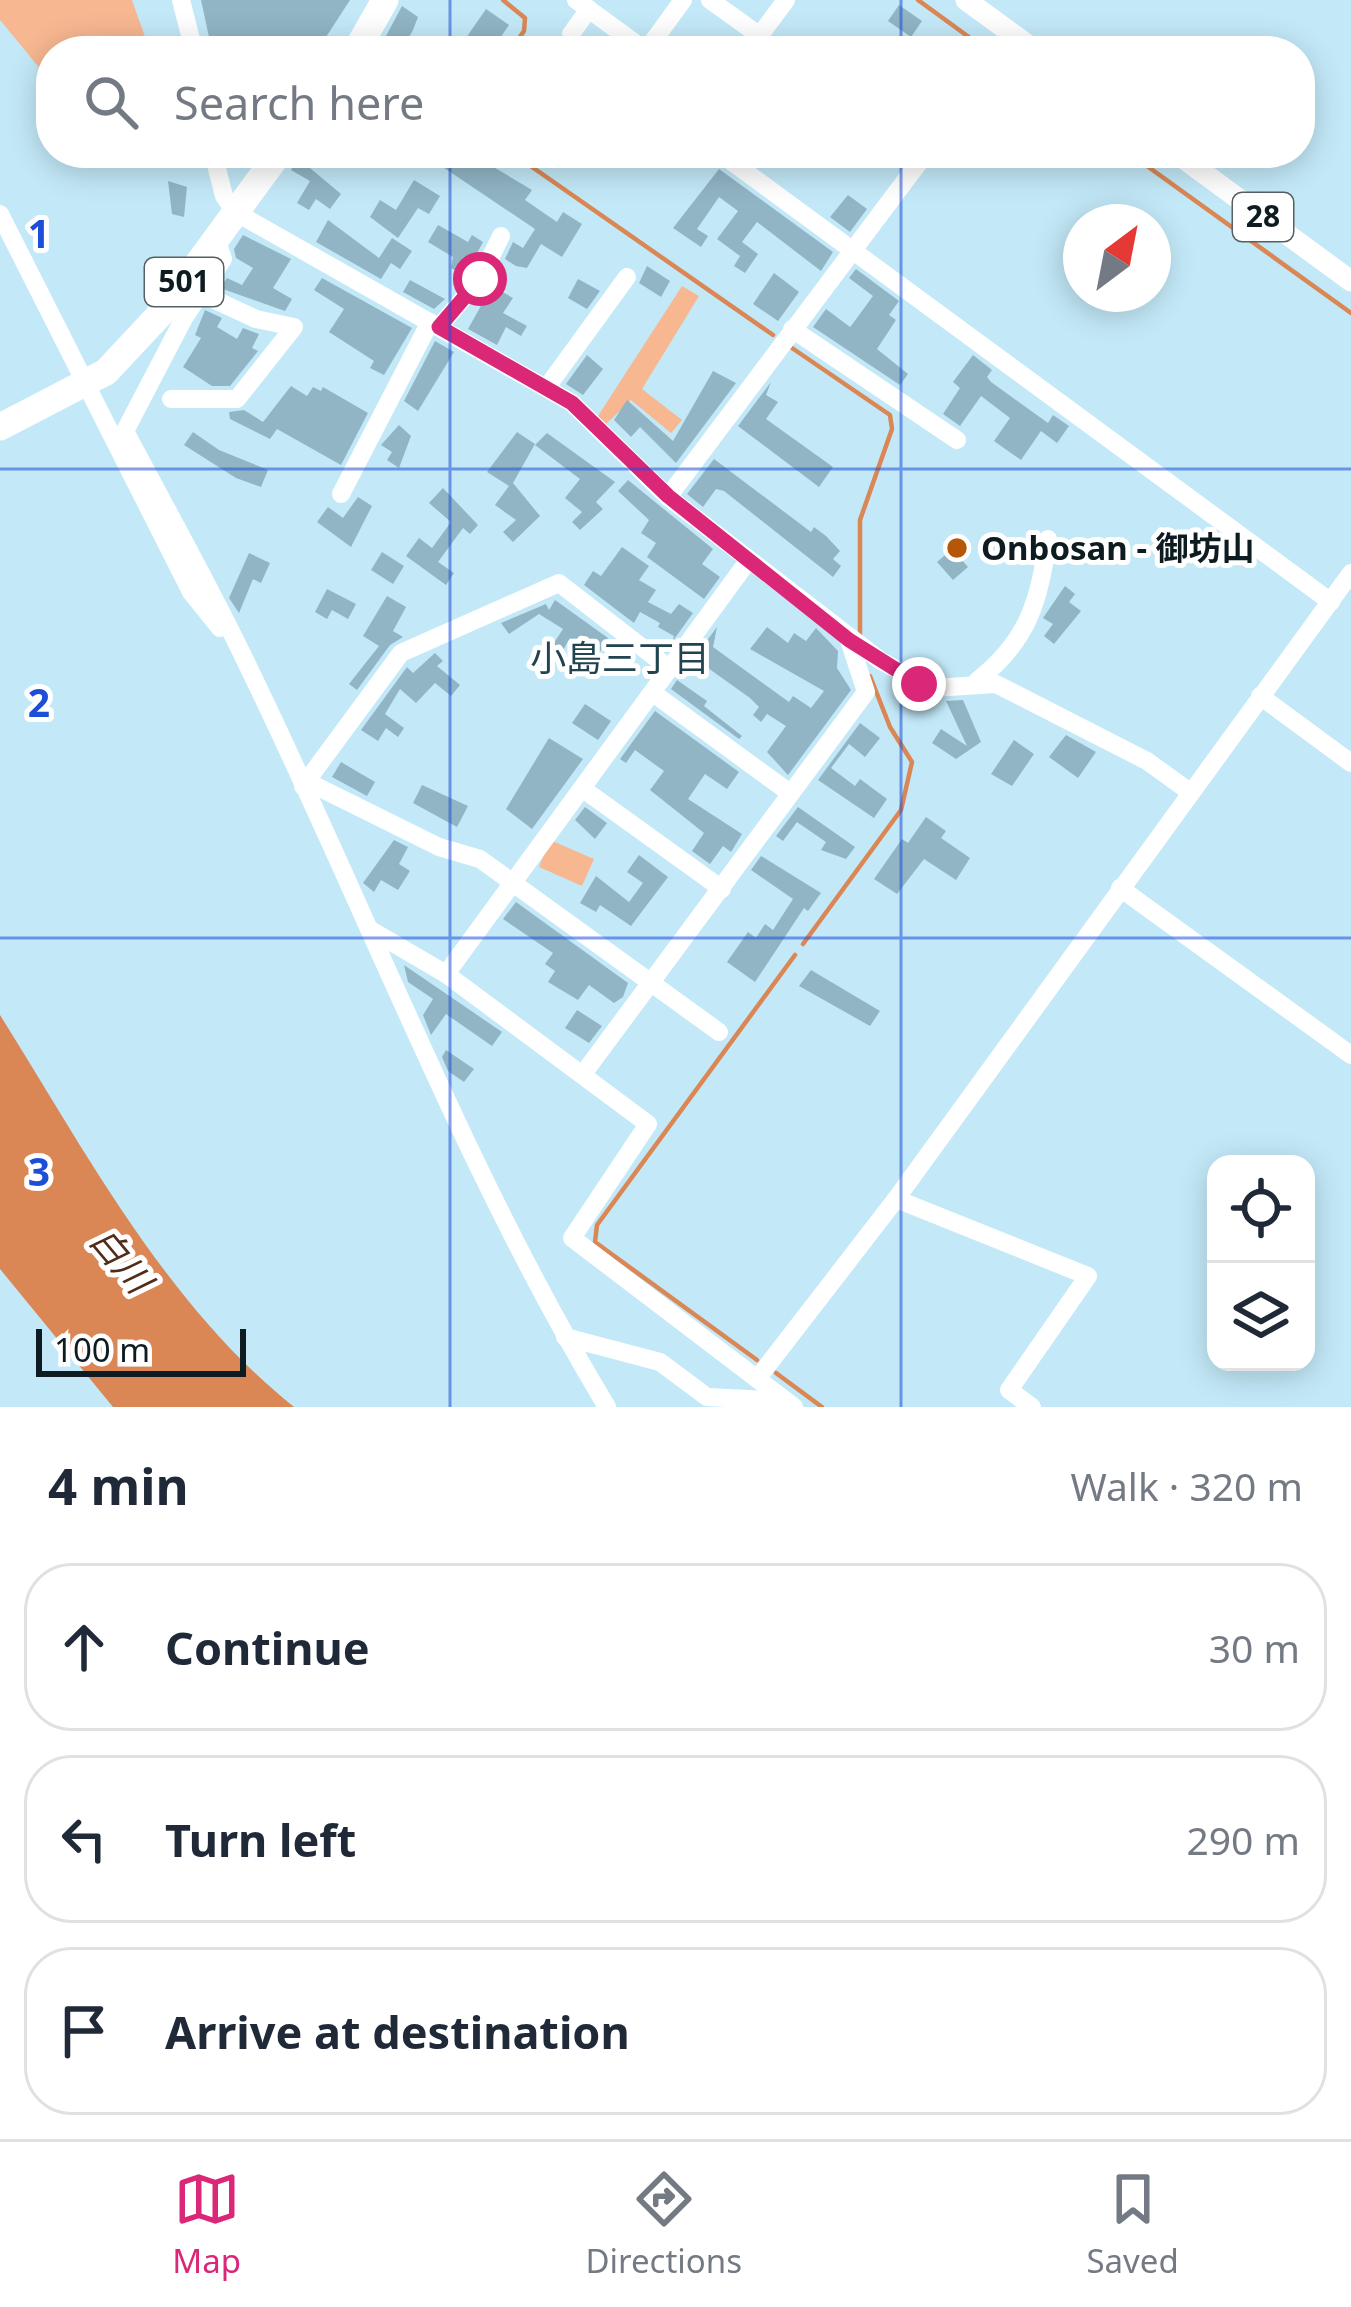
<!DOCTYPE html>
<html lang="en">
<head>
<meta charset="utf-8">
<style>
  :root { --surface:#fff; --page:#f6f6f7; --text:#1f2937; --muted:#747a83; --line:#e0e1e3; --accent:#db2777 }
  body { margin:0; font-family:"Noto Sans","Noto Sans JP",sans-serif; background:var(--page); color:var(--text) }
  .controls { position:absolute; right:36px; bottom:36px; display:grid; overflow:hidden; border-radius:24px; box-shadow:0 6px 30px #0003 }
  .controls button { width:108px; height:108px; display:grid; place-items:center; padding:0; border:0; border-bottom:3px solid var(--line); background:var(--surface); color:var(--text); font:60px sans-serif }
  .compass { position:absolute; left:1063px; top:204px; width:108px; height:108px; border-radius:50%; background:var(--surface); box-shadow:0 6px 30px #0003; rotate:32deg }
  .scale { position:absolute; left:36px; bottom:30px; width:210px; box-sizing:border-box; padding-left:12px; border:6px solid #0e1c21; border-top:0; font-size:33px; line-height:42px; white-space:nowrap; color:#0e1c21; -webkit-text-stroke:9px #fff; paint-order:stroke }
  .stop { position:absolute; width:36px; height:36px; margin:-27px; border:9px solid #db2777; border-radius:50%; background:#fff }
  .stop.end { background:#db2777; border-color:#fff; box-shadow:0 3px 12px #0008 }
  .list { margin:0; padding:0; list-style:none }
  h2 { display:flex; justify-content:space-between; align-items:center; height:156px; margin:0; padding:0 48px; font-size:51px }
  h2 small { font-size:39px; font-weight:400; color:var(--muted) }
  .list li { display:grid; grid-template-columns:78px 1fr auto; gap:36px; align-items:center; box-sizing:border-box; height:168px; margin:0 24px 24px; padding:0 24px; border:3px solid var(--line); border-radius:48px }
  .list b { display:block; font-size:45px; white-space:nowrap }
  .list em { font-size:39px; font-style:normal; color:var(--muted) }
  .icon { flex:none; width:66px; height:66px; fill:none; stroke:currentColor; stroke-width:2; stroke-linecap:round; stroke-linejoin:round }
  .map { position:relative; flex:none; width:1351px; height:1407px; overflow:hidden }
  .search { position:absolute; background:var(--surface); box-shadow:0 6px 30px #0003; left:36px; right:36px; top:36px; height:132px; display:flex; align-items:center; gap:30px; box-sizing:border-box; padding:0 42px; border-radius:48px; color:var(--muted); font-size:45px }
  .sheet { height:732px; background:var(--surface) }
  nav { display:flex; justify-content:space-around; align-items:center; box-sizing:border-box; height:168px; border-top:3px solid var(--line); background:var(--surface); font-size:33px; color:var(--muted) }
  nav a { display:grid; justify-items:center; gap:6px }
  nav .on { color:var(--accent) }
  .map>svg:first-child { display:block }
  .green { fill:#f7b791 }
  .water { fill:#da8755 }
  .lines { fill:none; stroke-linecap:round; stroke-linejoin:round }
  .stream { stroke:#da8755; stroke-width:4.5 }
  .building { fill:#91b5c4 }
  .minor { stroke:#fff; stroke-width:18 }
  .major { stroke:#fff; stroke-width:21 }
  .highway { stroke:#fff; stroke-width:27 }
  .route { stroke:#db2777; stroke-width:15 }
  .grid { fill:none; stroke:#1d4ed8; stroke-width:3; stroke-opacity:0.55 }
  .poi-dot { fill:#b55707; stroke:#fff; stroke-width:4.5 }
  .labels { text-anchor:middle; stroke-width:10; stroke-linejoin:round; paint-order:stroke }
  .shield { fill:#fff; stroke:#566064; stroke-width:3 }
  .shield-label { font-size:30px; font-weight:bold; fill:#0e1c21 }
  .poi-label { font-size:33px; font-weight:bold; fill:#0e1c21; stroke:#fff; text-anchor:start }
  .neighbourhood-label { font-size:36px; fill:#224350; stroke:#fff }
  .water-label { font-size:36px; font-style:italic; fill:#4f2d18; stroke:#fff }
  .grid-label { font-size:39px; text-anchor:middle; font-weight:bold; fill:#1d4ed8; stroke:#fff; stroke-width:10; stroke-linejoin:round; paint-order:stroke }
</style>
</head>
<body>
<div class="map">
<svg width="1351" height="1407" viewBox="0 0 1351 1407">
  <rect width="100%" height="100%" fill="#c3e9f8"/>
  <g class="green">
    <polygon points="0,0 132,0 150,51 51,51 51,82 0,20"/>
    <polygon points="682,286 699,296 642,389 682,420 671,433 631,400 604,426 596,419"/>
    <polygon points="550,840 594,859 582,886 539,867"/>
  </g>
  <path class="water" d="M0,1015C86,1152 166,1305 294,1407H113L0,1269Z"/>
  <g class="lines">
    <g class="stream">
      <polyline points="503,0 525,18 524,31 510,51"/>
      <polyline points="918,0 988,51"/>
      <polyline points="512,153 773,335"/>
      <polyline points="1129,153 1351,313"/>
      <polyline points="792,348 890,415 892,429 860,520 860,636"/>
      <polyline points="803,944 901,810 912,762 890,727 870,676"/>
      <polyline points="757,1360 595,1242 597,1225 795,955"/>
      <polyline points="776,1373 822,1407"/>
    </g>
  </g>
  <g class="building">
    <polygon points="201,0 350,0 317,51 212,51"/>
    <polygon points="899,5 922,21 911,37 888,21"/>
    <polygon points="402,6 418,17 413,30 401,51 378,51"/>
    <polygon points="486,9 509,25 491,51 457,51"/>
    <polygon points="422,153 470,153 532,190 525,200 557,222 563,212 582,224 562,257 541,244 527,268 516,266 505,259 513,242 523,248 535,229"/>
    <polygon points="298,158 341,194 330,209 316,199 309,210 297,203 310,181 291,170"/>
    <polygon points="719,169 833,252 821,271 757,222 742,242 758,254 745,273 734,266 740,256 717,239 738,211 719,197 697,229 708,236 701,247 673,228"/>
    <polygon points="414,180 440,196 429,214 418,208 398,238 370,217 380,200 396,210"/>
    <polygon points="168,181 187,187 184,217 172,214"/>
    <polygon points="848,195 867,209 850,232 830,217"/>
    <polygon points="328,220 379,258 392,238 412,251 400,269 391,263 381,279 316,242"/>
    <polygon points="438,225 468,242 472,235 483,242 465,276 451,268 453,257 428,242"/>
    <polygon points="243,235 291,259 273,288 292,299 285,311 220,288 227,278 242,285 253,268 236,258 234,249"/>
    <polygon points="647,266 670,281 661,297 639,283"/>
    <polygon points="856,269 899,301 889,315 896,320 877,349 908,374 900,385 813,327 826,309 850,327 854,322 873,296 849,278"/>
    <polygon points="774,273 799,292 778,321 753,304"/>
    <polygon points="322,278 412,328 384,375 370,368 374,361 329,332 344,309 314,290"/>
    <polygon points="578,279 600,291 587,309 568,298"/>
    <polygon points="410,280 445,299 434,309 403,292"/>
    <polygon points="492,286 513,298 503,313 527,326 521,336 506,327 497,345 468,329"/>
    <polygon points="205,310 222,318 217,327 237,339 243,328 259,334 252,348 258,351 230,386 212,386 183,367 201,338 195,335"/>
    <polygon points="435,341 454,352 418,411 404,401"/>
    <polygon points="587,355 603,369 583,395 566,384"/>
    <polygon points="973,355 992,370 987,377 991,382 1048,423 1053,415 1069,426 1057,443 1041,431 1021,460 994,441 1010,418 981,396 960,426 943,414 960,388 953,382"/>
    <polygon points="713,371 736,383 676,463 640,427 631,437 614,420 627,400 673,441"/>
    <polygon points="771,382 766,395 778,402 766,419 833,467 819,487 738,426"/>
    <polygon points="291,386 307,396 313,387 321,391 323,387 368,413 341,465 277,429 270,439 230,419 229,412 244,410 263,422"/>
    <polygon points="399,425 411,436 399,468 387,460 392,452 381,445"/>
    <polygon points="193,432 219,450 268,470 261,487 236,478 184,445"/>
    <polygon points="517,432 535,444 513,483 540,516 513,542 503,532 516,520 495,505 509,486 487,472"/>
    <polygon points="547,433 615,482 596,502 603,509 580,530 572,522 582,512 565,498 580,479 535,445"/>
    <polygon points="714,459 811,532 814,527 826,536 840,551 833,559 841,566 833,577 724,491 716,489 703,507 687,494"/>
    <polygon points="628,480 713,549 702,564 720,577 704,599 647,557 656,543 641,533 649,520 618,491"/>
    <polygon points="443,488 478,525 470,534 463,528 438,562 454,573 446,585 406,556 419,538 432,548 451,522 429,503"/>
    <polygon points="358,497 372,506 351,547 317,522 328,507 343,518"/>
    <polygon points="622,547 649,566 639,580 656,590 648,602 671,614 679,604 693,613 672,642 674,636 658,627 660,623 640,612 634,623 584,585 593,571 601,576"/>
    <polygon points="952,549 968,567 953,580 937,562"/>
    <polygon points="382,552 404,566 393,584 371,570"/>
    <polygon points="249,553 270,563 261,583 253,579 239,613 229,598"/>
    <polygon points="1065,586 1075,594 1069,602 1081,611 1054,644 1044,636 1053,624 1043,618"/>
    <polygon points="327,589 356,604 348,619 332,610 327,619 315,612"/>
    <polygon points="387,596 406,607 393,631 403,637 390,645 357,690 349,684 379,646 363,636"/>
    <polygon points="555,600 608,638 598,655 570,638 562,652 552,646 563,629 539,614 509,634 501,623 546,604 549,610"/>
    <polygon points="717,627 713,647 789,702 793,696 811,708 824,691 750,649 767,627 788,643 794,633 806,641 816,628 838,651 837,668 851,690 788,775 767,752 786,726 767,714 761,722 753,715 759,707 750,698 694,658"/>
    <polygon points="435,653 443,661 437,666 460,685 451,696 435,683 416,703 400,689 385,714 404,728 398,737 386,728 378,741 361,730 407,667 413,673"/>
    <polygon points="677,680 707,701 704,706 742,736 739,739 671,689"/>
    <polygon points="963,700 981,742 956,759 932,743 941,729 967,746 946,701"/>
    <polygon points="585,704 611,721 598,740 572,723"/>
    <polygon points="655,711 739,772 727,789 705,774 688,799 742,834 731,852 723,846 710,864 692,851 704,833 650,790 664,771 635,750 626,763 620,759"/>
    <polygon points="860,723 880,738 865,757 849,744 831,768 855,786 860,779 887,799 874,818 818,780"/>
    <polygon points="1066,735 1096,752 1078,778 1049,757"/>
    <polygon points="549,738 583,759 532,829 506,809"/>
    <polygon points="1014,740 1034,754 1012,786 991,774"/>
    <polygon points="341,762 375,782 367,796 332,777"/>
    <polygon points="422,785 468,806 457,827 413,803"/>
    <polygon points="585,807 607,823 595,839 575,820"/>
    <polygon points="798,807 855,847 846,859 821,850 826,842 797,822 783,841 776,836"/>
    <polygon points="926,817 946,831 941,838 970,858 956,880 924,859 897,894 874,879 902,839 908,843"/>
    <polygon points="394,840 408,847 399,864 410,871 398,890 381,880 374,892 363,883"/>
    <polygon points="639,855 668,877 631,926 600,905 596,912 580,903 596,876 629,902 643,883 627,872"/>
    <polygon points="761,856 821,893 808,911 804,908 755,982 727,962 748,932 756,938 765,924 773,930 793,899 751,870"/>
    <polygon points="516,902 628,983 623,997 614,1003 589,985 578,1000 548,982 555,971 545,964 553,953 503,919"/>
    <polygon points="404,965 502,1032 492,1046 446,1014 431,1035 423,1015 433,999 408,982"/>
    <polygon points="811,970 880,1011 870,1026 799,986"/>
    <polygon points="577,1010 602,1026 589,1043 565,1028"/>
    <polygon points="446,1050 474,1069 464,1082 448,1071 442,1057"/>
  </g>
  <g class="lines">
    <g class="minor">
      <polyline points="181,0 194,51"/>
      <polyline points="576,0 646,51"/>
      <polyline points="710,0 760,36"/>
      <polyline points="571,34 589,9"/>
      <polyline points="646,51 683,0"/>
      <polyline points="748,51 786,0"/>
      <polyline points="1004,51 1016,36"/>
      <polyline points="213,153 224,196 235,212 572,403 668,497 881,661 933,688 996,684 1147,761 1190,792"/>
      <polyline points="720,153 1331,602"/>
      <polyline points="0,214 191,592 220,628"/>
      <path d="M216,238L223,259L184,318L125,431C165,507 207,581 244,658C366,907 464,1170 607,1407"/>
      <polyline points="439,327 480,279 501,236"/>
      <polyline points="792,329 957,440"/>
      <polyline points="547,387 627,277"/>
      <polyline points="171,399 237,399 294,327 256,319 200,293"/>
      <polyline points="341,494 430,322"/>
      <polyline points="668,497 926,153"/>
      <path d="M977,681C1029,640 1039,601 1048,539"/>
      <polyline points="653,693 790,793"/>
      <polyline points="1260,696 1351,763"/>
      <polyline points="303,786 316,786 439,847 480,859 719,1032"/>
      <polyline points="303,786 401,653 559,583 670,669"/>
      <polyline points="583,789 722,889"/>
      <polyline points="1120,888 1351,1055"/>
      <polyline points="369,929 446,974 648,1124 572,1238 794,1407"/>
      <polyline points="446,974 748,561"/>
      <polyline points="583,1074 866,692 849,640"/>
      <polyline points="896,1199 1088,1276 1009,1390 1032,1407"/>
      <polyline points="565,1337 660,1362 707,1397 786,1401"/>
      <polyline points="757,1379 896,1199 1351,573"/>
    </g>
    <g class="major">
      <polyline points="966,0 1036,51"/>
      <polyline points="1176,153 1351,281"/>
    </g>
    <g class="highway">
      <polyline points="356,51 385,0"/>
      <polyline points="0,427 106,372 164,310 279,153"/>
    </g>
  </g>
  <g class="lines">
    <polyline class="route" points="480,279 439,327 572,403 668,496 849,640 919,684"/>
  </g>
  <path class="grid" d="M450,0V51M901,0V51M450,153V1407M901,153V1407M0,469H1351M0,938H1351"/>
  <circle class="poi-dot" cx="957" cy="548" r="12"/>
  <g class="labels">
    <g class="shield">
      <rect x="1233" y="193" width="60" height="48" rx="9"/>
      <rect x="145" y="258" width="78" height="48" rx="9"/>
    </g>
    <g class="shield-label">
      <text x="1263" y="227">28</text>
      <text x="184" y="292">501</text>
    </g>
    <g class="poi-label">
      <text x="981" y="560">Onbosan - 御坊山</text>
    </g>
    <g class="neighbourhood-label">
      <text x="620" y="671">小島三丁目</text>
    </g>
    <g class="water-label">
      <text transform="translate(121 1260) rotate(50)" y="13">白川</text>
    </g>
  </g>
  <g class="grid-label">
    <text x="39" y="248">1</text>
    <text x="39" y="717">2</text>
    <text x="39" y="1186">3</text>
  </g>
</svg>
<div class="controls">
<button><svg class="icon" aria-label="locate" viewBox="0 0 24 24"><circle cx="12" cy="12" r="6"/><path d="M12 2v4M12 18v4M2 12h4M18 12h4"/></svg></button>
<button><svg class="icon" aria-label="layers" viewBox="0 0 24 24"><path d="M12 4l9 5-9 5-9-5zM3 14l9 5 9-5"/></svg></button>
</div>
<svg class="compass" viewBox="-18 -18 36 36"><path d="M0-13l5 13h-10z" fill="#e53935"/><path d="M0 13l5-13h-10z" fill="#747a83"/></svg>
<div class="scale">100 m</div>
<div class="stop" style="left:480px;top:279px"></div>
<div class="stop end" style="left:919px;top:684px"></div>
<div class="search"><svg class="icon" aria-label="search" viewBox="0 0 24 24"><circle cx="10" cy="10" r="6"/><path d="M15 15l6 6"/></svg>Search here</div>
</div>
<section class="sheet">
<h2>4 min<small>Walk · 320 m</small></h2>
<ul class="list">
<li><svg class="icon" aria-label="ahead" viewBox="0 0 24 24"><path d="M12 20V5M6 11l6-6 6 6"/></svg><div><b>Continue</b></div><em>30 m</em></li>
<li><svg class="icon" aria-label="left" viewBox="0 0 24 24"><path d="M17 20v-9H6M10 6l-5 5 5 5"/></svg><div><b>Turn left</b></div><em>290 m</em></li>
<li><svg class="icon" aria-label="arrive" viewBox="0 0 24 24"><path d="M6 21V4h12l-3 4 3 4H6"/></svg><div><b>Arrive at destination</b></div></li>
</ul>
</section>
<nav>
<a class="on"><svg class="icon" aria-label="map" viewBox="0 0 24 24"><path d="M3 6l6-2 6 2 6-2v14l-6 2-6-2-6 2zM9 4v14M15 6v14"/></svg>Map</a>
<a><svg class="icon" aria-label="directions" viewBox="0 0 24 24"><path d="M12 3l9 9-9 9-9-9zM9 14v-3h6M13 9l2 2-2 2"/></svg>Directions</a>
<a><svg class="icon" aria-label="saved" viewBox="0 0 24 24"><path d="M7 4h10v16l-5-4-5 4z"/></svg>Saved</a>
</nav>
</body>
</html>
